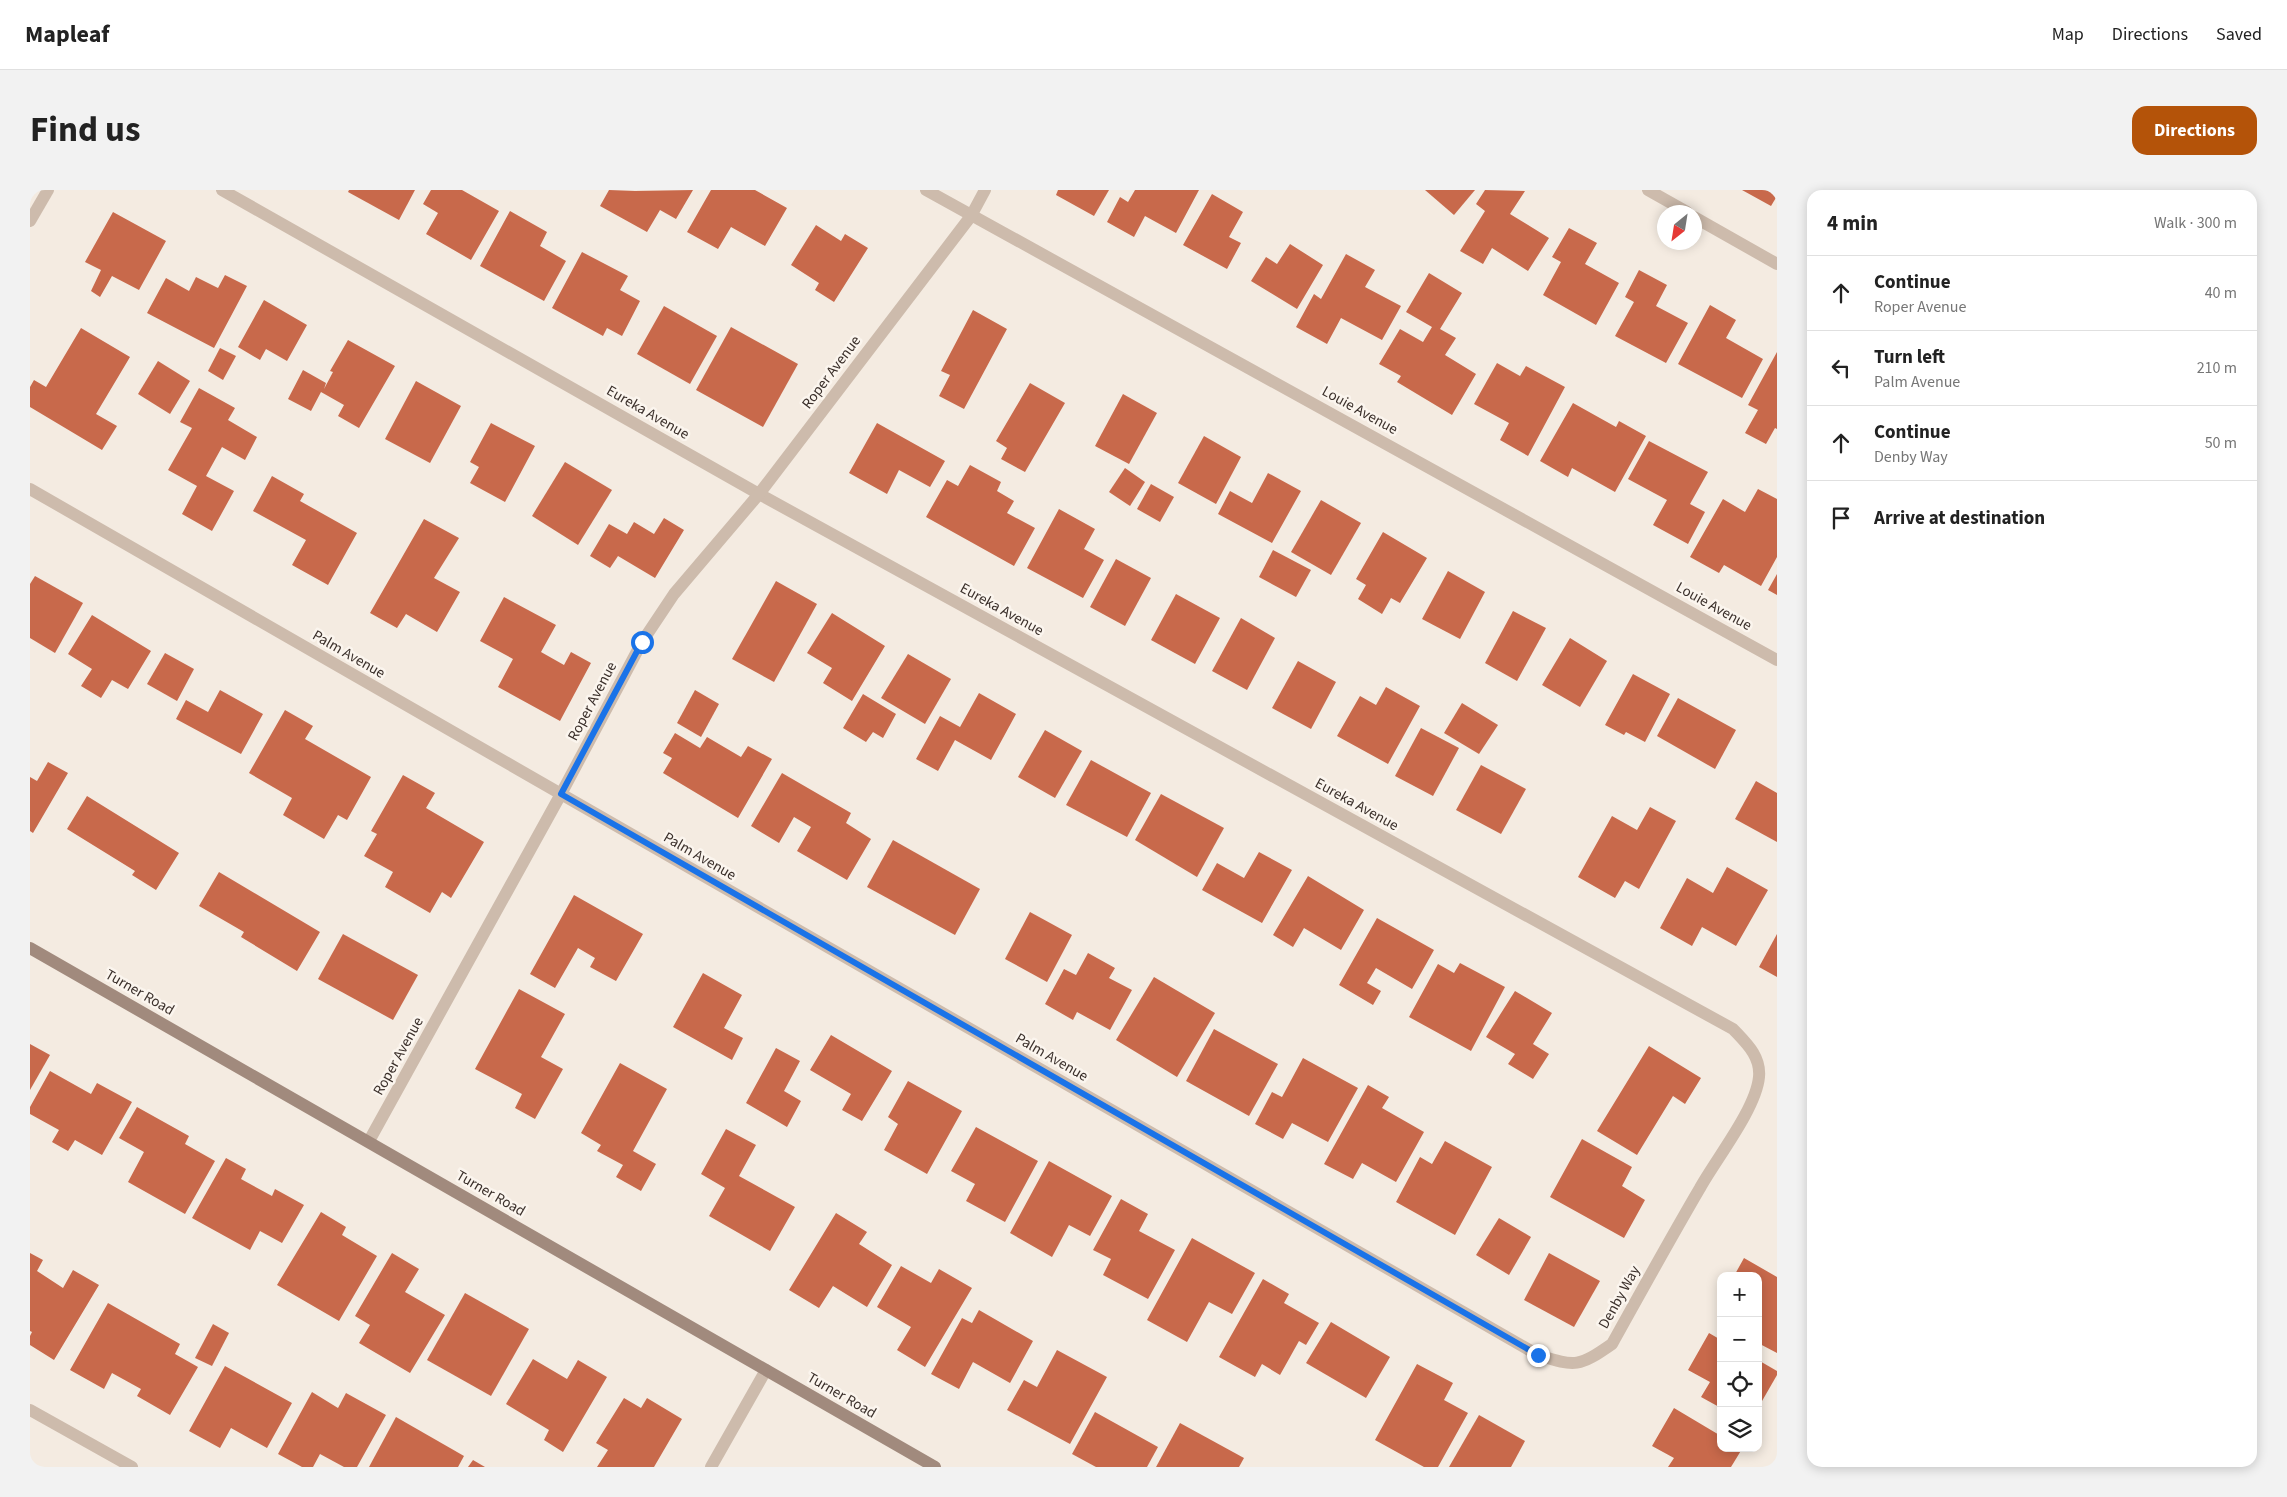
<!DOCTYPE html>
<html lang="en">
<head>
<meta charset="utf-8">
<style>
  :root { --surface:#fff; --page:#f2f2f2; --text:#222; --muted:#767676; --line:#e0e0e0; --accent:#b45309 }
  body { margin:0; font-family:"Source Sans 3",sans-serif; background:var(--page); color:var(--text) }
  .controls { position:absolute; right:15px; bottom:15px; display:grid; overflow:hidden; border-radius:10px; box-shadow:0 2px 12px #0003 }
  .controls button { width:45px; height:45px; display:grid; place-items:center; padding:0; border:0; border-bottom:1px solid var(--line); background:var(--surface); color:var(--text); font:25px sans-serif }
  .compass { position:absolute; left:1627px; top:15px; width:45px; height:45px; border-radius:50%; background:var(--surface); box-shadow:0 2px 12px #0003; rotate:210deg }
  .stop { position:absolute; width:15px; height:15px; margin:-11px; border:4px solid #1a73e8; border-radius:50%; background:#fff }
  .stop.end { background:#1a73e8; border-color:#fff; box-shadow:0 1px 5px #0008 }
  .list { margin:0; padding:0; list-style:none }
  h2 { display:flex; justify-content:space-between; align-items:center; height:65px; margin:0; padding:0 20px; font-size:21px }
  h2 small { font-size:16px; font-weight:400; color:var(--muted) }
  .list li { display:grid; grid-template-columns:32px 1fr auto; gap:15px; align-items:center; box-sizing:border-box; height:75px; padding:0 20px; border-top:1px solid var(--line) }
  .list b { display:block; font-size:19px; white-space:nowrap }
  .list p { margin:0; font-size:16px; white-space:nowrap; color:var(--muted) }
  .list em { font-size:16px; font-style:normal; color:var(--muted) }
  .icon { flex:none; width:28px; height:28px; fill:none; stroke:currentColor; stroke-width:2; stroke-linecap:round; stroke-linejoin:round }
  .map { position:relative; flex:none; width:1747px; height:1277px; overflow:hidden; border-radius:15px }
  header { display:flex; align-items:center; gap:30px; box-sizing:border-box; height:70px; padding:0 25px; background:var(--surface); border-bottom:1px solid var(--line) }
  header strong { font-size:24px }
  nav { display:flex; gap:28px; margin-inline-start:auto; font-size:18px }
  .intro { display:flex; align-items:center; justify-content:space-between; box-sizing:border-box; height:120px; padding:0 30px }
  h1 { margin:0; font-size:35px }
  .button { padding:12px 22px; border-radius:15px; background:var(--accent); color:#fff; font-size:18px; font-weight:700 }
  main { display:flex; gap:30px; padding:0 30px }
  aside { flex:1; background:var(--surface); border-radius:15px; box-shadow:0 2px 12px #0003 }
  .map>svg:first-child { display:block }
  .building { fill:#c8694b }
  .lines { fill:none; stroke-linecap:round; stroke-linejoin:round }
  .minor { stroke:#cdbbac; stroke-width:12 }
  .secondary { stroke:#a18a7d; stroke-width:12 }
  .route { stroke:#1a73e8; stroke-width:6 }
  .labels { text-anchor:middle; stroke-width:5; stroke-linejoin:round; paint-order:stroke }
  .street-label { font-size:15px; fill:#3b302b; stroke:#fbf5ee }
</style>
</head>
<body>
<header>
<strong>Mapleaf</strong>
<nav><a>Map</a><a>Directions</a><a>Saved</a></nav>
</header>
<div class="intro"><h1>Find us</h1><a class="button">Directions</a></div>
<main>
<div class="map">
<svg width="1747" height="1277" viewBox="0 0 1747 1277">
  <rect width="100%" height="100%" fill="#f4ebe1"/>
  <g class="building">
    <polygon points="319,0 385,0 369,30 318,2"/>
    <polygon points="401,0 432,0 469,21 441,70 396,44 408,23 393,14"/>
    <polygon points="579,0 605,1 663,0 646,29 630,20 617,42 570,16"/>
    <polygon points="681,0 725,0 757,18 735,56 701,37 688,59 657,42"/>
    <polygon points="1028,0 1079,0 1064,26 1026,5"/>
    <polygon points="1105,0 1169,0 1146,43 1115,26 1104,47 1077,32 1090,7 1098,12"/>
    <polygon points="1395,0 1445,0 1424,25"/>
    <polygon points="1455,0 1495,1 1480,24 1519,48 1498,81 1462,58 1453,74 1430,61 1455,21 1446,14"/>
    <polygon points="1712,0 1747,0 1747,6 1741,16"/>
    <polygon points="1182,4 1213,22 1199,47 1211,53 1197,79 1153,55"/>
    <polygon points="480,21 517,42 510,56 536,71 514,111 450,76"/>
    <polygon points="83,22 136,51 109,100 82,86 70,107 61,101 71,80 55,72"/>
    <polygon points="786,35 811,51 815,44 838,58 804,112 785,100 789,93 761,75"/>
    <polygon points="1539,38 1567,53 1555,74 1589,93 1566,135 1513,105 1531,72 1522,67"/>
    <polygon points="1260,54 1293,75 1267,119 1221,91 1236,67 1247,74"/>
    <polygon points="552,62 598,86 590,100 610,111 592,146 577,138 573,146 522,118"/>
    <polygon points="1316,64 1345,80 1335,97 1371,116 1352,150 1311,128 1297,154 1266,137 1284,104 1291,109"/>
    <polygon points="1609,80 1637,95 1626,116 1658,133 1636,173 1585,146 1604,112 1595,107"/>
    <polygon points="1399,83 1432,103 1410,139 1426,148 1415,165 1446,184 1422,225 1367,192 1371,186 1349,174 1370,139 1393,152 1402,137 1376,122"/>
    <polygon points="195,85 217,96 184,158 117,123 136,88 159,101 166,87 188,98"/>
    <polygon points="234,110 277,135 257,171 236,159 230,170 208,157"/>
    <polygon points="1680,115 1706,130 1696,148 1733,169 1712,208 1648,174"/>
    <polygon points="634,116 687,146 660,194 607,164"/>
    <polygon points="943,120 977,139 934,219 909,206 920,185 911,181"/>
    <polygon points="701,137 768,174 733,237 666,200"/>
    <polygon points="51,138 100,167 66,224 87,236 72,260 0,217 0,197 4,190 16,197"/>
    <polygon points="318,150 365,176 329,238 308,226 314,215 291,202 281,221 258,209 273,180 296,193 294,199 303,182 300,181"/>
    <polygon points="190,158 206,166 193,190 178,181"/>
    <polygon points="1747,162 1747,239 1745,238 1736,254 1715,243 1728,220 1718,215"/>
    <polygon points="128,171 160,191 140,224 108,204"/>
    <polygon points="1467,173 1490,186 1496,176 1535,197 1498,266 1470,250 1479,233 1444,214"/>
    <polygon points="386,191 431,216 400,273 355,249"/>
    <polygon points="1000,193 1035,213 995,282 971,269 977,258 966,251"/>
    <polygon points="169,198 205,218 198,230 227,247 215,270 192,257 176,286 204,301 182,341 152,324 167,296 138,280 162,238 150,232"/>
    <polygon points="1093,204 1127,223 1099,274 1065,256"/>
    <polygon points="1543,213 1586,237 1589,231 1616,246 1585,302 1542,278 1538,287 1510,271"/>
    <polygon points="461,233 505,256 475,312 440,293 449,277 440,272"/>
    <polygon points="847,233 915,271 900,297 869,280 857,304 819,283"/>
    <polygon points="1174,246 1211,267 1186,314 1148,293"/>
    <polygon points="1619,251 1678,282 1660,314 1675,322 1658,354 1623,335 1637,310 1598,289"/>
    <polygon points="535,272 582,300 548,355 502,326"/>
    <polygon points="940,275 971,292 967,301 984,311 977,323 1005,338 984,376 896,327 917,290 928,296"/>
    <polygon points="1095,278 1115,292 1100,316 1079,302"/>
    <polygon points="1238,283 1271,301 1242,353 1188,324 1200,301 1222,313"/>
    <polygon points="242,286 274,304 270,311 327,343 298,395 262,375 276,350 223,321"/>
    <polygon points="1121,294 1144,307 1130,332 1107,319"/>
    <polygon points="1728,299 1747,309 1747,367 1731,396 1694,375 1689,383 1660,367 1693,309 1715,322"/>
    <polygon points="1291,310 1331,333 1301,385 1261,362"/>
    <polygon points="1029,319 1065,339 1054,359 1074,370 1053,408 997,378"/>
    <polygon points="634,328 654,340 625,388 588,366 580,378 560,366 579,334 597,344 604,332 624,344"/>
    <polygon points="394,329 429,348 404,388 430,402 407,442 376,424 367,438 340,423"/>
    <polygon points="1353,342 1397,368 1370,413 1361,408 1352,424 1328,409 1336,395 1326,389"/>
    <polygon points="1243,360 1281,380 1266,407 1229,387"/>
    <polygon points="1086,369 1121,388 1095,436 1060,417"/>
    <polygon points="1418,381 1455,402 1430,449 1392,429"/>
    <polygon points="1747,384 1747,405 1738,400"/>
    <polygon points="5,386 53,413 25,463 0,448 0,394"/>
    <polygon points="746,391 787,414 744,492 702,469"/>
    <polygon points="1146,404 1190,428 1165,474 1121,450"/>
    <polygon points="474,407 526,435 511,462 534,475 541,462 561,473 530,531 468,497 483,469 450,451"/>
    <polygon points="1483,421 1516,438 1487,491 1455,473"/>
    <polygon points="802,423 855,456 822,511 793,493 802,478 777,463"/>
    <polygon points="62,425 121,461 98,499 82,490 71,508 51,496 62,479 38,464"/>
    <polygon points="1211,428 1245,448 1217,500 1182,481"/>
    <polygon points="1540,448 1577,471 1550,517 1512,495"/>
    <polygon points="135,463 164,479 147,511 117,494"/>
    <polygon points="878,464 921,489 895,534 851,508"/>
    <polygon points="1268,471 1306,492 1281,539 1242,518"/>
    <polygon points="1603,484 1640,504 1615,552 1596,542 1594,545 1575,535"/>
    <polygon points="1356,497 1390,516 1358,574 1307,546 1330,506 1346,515"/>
    <polygon points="190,500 233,524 211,564 146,529 156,510 178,522"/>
    <polygon points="665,500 689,514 671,547 647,533"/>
    <polygon points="949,503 986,524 961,570 925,550 908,581 886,569 910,526 930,537"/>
    <polygon points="833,504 866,524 853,548 843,542 836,552 813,538"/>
    <polygon points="1648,508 1706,540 1685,579 1627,546"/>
    <polygon points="1432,513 1468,535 1449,564 1414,543"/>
    <polygon points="255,520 283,536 275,549 341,587 317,630 308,625 294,649 253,625 262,608 219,583"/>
    <polygon points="1391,538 1429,558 1403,606 1365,586"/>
    <polygon points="1015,540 1052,561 1025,608 988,587"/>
    <polygon points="645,543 670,558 677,547 711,567 718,556 742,569 708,628 633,583 642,568 633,563"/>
    <polygon points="1061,570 1121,603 1097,647 1036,615"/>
    <polygon points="18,572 38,583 3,643 0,641 0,587 7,591"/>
    <polygon points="1451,575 1496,599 1471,644 1426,620"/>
    <polygon points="752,583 821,623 816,633 841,649 817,690 767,661 781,637 764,627 749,653 721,636"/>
    <polygon points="373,585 405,603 396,618 454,652 421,708 412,702 400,723 355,697 363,682 334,666 347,644 341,641"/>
    <polygon points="1726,591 1747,603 1747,652 1705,629"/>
    <polygon points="1131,604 1194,638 1167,687 1105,650"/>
    <polygon points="57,606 149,663 126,700 102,685 105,681 37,639"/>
    <polygon points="1620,617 1646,631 1609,699 1595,691 1585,708 1548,687 1582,626 1607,640"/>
    <polygon points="863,650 950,699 925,745 837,697"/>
    <polygon points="1229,662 1262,680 1232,733 1172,700 1187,673 1214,688"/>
    <polygon points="1697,677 1738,700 1706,756 1672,737 1662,756 1630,738 1657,688 1683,703"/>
    <polygon points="189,682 290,742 267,781 211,747 214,742 169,716"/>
    <polygon points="1278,686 1334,720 1311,760 1274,738 1263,757 1243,745"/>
    <polygon points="544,705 613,744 586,791 560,777 565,768 548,758 525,798 500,784"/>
    <polygon points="1000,722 1042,745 1017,792 975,769"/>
    <polygon points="1347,728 1404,760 1382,799 1346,778 1337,793 1351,801 1343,815 1309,795"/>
    <polygon points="313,744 388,785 363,830 288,789"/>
    <polygon points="1747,744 1747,787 1729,777"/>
    <polygon points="1058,763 1085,778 1079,788 1102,800 1080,840 1047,822 1043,830 1015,814 1034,779 1046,785"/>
    <polygon points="1430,773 1475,797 1441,861 1379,827 1408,774 1424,783"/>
    <polygon points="673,783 712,805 694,838 713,848 702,870 643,837"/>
    <polygon points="1124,787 1185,823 1147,887 1086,850"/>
    <polygon points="489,799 535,824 511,867 533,879 505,929 485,918 492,904 445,879"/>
    <polygon points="1485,801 1522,823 1503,854 1519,864 1503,889 1478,874 1485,864 1456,847"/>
    <polygon points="1184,839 1248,874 1219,926 1156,891"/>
    <polygon points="801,845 862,881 832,931 812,920 821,904 780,880"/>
    <polygon points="0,854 20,865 0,900"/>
    <polygon points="1619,856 1671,888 1655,914 1643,906 1607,965 1567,941"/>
    <polygon points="746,858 770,871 754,901 771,911 757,937 716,913"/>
    <polygon points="1273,868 1328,898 1298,952 1262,933 1253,949 1225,934 1242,902 1252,907"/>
    <polygon points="590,873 637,899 603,961 626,974 611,1001 586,987 593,975 567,961 571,955 551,943"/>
    <polygon points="20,881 61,904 67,893 102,912 72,965 45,950 38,961 22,952 29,940 0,924 0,917"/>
    <polygon points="878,891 932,921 897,984 854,960 868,934 858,927"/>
    <polygon points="1338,895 1359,907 1352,918 1394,942 1366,992 1332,973 1323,989 1294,974"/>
    <polygon points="107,917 159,946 155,954 185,971 155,1024 98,992 114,962 89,948"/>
    <polygon points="946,937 1008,971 975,1032 936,1011 945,994 921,981"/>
    <polygon points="696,939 726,955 709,986 765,1017 740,1061 679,1026 695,998 671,984"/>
    <polygon points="1552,949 1602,977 1592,996 1615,1010 1594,1048 1520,1007"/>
    <polygon points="1415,951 1462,977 1425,1045 1366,1012 1390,967 1402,974"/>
    <polygon points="196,968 216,979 211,989 242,1006 245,999 274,1015 252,1053 230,1041 220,1060 162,1028"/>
    <polygon points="1019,971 1082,1006 1060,1046 1039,1035 1022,1067 980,1043"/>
    <polygon points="1091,1009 1118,1024 1109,1041 1145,1060 1118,1109 1073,1085 1081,1069 1063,1060"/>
    <polygon points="291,1022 316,1037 312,1045 347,1066 309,1131 247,1095"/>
    <polygon points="806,1023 837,1042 829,1054 862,1075 837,1117 803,1096 789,1118 759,1100"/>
    <polygon points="1469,1028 1501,1047 1479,1085 1446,1065"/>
    <polygon points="1162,1048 1225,1083 1202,1124 1179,1112 1157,1152 1117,1130"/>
    <polygon points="0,1063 13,1070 7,1081 33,1098 43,1080 69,1095 24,1170 0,1155 0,1146 2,1142 0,1141"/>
    <polygon points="362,1063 389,1079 375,1102 415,1125 380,1183 329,1153 340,1135 325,1126"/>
    <polygon points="1519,1063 1570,1091 1544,1137 1494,1110"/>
    <polygon points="1714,1068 1747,1087 1747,1163 1728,1153 1728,1086 1704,1086"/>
    <polygon points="871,1076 901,1093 909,1079 942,1098 895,1177 867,1160 881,1137 847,1117"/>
    <polygon points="1233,1089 1259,1104 1254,1113 1289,1133 1276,1155 1269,1151 1250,1185 1232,1174 1225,1187 1189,1167"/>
    <polygon points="435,1103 499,1139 461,1206 397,1170"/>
    <polygon points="78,1113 150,1154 145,1164 168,1177 140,1225 107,1206 111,1199 82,1183 74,1199 40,1180"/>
    <polygon points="949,1120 1003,1151 980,1193 943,1172 929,1199 901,1184 932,1128 942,1133"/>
    <polygon points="1301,1132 1360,1167 1336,1208 1276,1173"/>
    <polygon points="183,1134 199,1143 182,1176 165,1168"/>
    <polygon points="1679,1143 1691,1150 1691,1218 1671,1207 1680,1192 1658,1180"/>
    <polygon points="1027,1160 1077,1187 1040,1254 977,1220 994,1190 1007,1197"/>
    <polygon points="503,1169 537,1189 548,1170 577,1187 533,1262 514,1250 519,1240 476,1214"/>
    <polygon points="1728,1170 1747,1181 1747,1185 1728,1218"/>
    <polygon points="1387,1174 1423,1193 1414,1210 1438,1223 1408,1277 1394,1277 1345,1250"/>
    <polygon points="195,1176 262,1213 237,1258 201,1238 190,1258 159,1241"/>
    <polygon points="282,1202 308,1218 316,1203 356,1225 327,1277 314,1277 290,1264 283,1277 272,1277 248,1264"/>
    <polygon points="594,1208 611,1218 617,1208 652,1229 624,1277 567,1277 578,1260 566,1253"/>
    <polygon points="1644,1218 1691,1246 1691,1258 1712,1259 1701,1277 1638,1277 1644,1268 1622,1256"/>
    <polygon points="1065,1222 1128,1257 1117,1277 1066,1277 1042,1264"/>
    <polygon points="1449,1225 1495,1251 1481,1277 1419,1277"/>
    <polygon points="366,1227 434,1266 428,1277 339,1277"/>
    <polygon points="1150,1233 1214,1268 1209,1277 1126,1277"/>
    <polygon points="443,1270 455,1277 438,1277"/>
  </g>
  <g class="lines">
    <g class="minor">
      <polyline points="896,0 1747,470"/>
      <polyline points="1618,0 1657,22"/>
      <polyline points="1664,27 1747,74"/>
      <polyline points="0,31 18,0"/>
      <path d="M0,299L1508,1165C1546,1177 1549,1177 1582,1154C1611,1102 1640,1049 1670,998C1686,969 1726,919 1729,887C1731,866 1716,853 1703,839L729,304L192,0"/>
      <polyline points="339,951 531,604 612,452 644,404 729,304 941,26 955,0"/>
      <polyline points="0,1220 102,1277"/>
      <polyline points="681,1277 736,1180"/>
    </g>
    <polyline class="secondary" points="0,758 905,1277"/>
  </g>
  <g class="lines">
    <polyline class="route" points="612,452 531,604 1508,1165"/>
  </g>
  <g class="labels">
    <g class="street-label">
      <text transform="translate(801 182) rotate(-53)" y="5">Roper Avenue</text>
      <text transform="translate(1330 220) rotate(29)" y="5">Louie Avenue</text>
      <text transform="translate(618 222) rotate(30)" y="5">Eureka Avenue</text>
      <text transform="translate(1684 416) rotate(29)" y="5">Louie Avenue</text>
      <text transform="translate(972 419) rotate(29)" y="5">Eureka Avenue</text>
      <text transform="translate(319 464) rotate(30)" y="5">Palm Avenue</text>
      <text transform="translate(562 511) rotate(-62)" y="5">Roper Avenue</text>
      <text transform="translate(1327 614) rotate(29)" y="5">Eureka Avenue</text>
      <text transform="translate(670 666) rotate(30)" y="5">Palm Avenue</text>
      <text transform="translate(110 802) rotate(30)" y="5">Turner Road</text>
      <text transform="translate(368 866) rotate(-61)" y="5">Roper Avenue</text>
      <text transform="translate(1022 867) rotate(30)" y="5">Palm Avenue</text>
      <text transform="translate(461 1003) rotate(30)" y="5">Turner Road</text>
      <text transform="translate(1589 1107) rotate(-61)" y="5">Denby Way</text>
      <text transform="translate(812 1205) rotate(30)" y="5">Turner Road</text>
    </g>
  </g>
</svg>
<div class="controls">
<button>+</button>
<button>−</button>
<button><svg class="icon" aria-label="locate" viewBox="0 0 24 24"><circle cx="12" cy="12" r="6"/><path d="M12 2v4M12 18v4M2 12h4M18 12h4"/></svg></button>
<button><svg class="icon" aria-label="layers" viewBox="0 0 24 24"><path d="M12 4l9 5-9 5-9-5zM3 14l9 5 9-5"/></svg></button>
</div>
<svg class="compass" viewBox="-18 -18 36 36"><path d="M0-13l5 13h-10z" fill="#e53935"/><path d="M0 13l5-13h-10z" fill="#767676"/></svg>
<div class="stop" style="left:612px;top:452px"></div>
<div class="stop end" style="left:1508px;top:1165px"></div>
</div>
<aside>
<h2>4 min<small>Walk · 300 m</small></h2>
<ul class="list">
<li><svg class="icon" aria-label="ahead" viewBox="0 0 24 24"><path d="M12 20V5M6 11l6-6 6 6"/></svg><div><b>Continue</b><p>Roper Avenue</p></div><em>40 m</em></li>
<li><svg class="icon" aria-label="left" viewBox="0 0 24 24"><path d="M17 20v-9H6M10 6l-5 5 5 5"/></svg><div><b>Turn left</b><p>Palm Avenue</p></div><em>210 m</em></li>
<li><svg class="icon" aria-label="ahead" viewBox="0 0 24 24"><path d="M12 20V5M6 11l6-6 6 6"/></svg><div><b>Continue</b><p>Denby Way</p></div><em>50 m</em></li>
<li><svg class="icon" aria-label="arrive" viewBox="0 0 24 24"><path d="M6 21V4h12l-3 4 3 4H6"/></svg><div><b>Arrive at destination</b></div></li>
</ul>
</aside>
</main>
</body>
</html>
